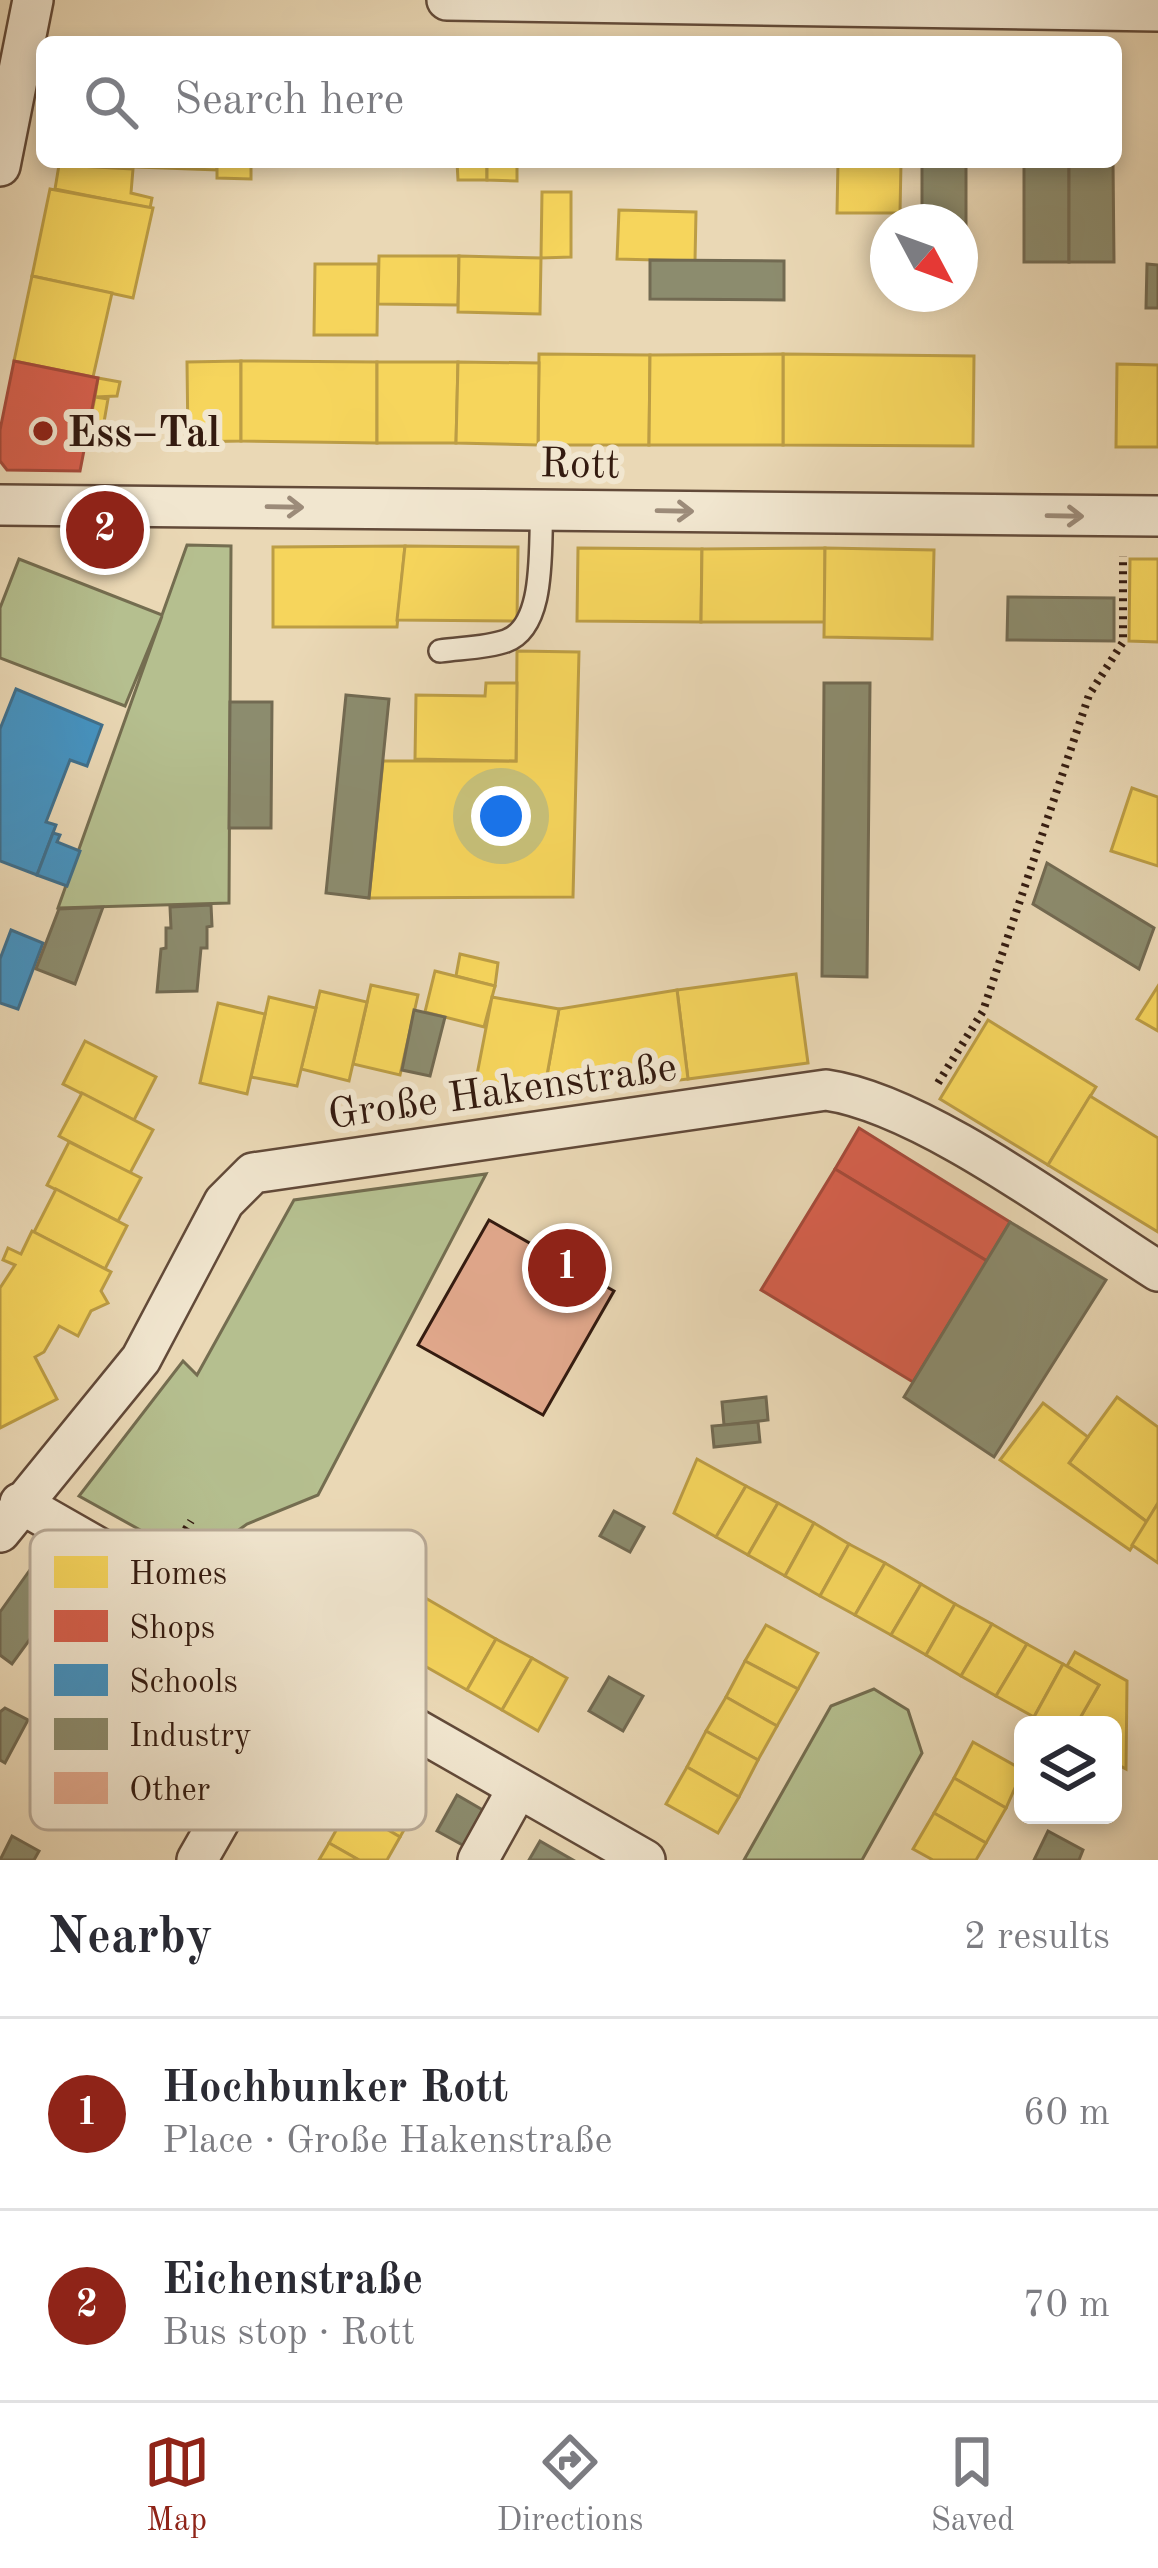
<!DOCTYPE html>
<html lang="en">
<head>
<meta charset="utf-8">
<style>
  :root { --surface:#fff; --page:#f7f7f7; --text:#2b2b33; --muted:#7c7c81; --line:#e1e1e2; --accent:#8f2418 }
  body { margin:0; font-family:"Old Standard TT",serif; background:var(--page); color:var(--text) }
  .controls { position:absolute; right:36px; bottom:36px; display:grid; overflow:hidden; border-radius:18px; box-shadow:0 6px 18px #0003 }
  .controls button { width:108px; height:108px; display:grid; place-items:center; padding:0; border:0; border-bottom:3px solid var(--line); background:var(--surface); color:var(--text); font:60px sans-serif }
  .compass { position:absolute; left:870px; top:204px; width:108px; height:108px; border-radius:50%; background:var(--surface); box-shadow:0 6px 18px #0003; rotate:131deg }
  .you { position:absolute; left:501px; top:816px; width:42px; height:42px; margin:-30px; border:9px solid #fff; border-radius:50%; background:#1a73e8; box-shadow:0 0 0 18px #1a73e833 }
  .badge { display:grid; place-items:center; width:78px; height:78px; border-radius:50%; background:var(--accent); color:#fff; font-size:39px; font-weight:700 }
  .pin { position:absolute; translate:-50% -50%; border:6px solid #fff; box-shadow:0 3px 12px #0006 }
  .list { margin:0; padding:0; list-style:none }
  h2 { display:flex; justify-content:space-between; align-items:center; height:156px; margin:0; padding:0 48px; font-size:51px }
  h2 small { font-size:39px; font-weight:400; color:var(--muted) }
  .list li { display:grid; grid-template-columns:78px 1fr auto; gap:36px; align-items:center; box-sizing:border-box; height:192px; padding:0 48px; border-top:3px solid var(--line) }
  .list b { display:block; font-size:45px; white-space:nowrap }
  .list p { margin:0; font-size:39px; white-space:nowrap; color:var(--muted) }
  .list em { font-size:39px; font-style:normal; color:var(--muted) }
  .icon { flex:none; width:66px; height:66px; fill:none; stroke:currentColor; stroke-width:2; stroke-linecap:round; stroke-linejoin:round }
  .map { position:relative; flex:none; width:1158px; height:1860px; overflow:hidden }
  .search { position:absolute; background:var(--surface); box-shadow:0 6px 18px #0003; left:36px; right:36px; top:36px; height:132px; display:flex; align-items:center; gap:30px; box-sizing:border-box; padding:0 42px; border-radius:18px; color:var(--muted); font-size:45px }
  .sheet { height:540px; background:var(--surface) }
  nav { display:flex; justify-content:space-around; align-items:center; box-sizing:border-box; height:168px; border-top:3px solid var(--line); background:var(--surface); font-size:33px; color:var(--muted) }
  nav a { display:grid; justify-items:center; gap:6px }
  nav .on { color:var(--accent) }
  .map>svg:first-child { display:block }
  .green { fill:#b5bf8f; stroke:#746d50; stroke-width:3 }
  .homes { fill:#f6d55c; stroke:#bc9d45; stroke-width:3 }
  .shops { fill:#d6604d; stroke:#a54b3b; stroke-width:3 }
  .schools { fill:#4393c3; stroke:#3e6f8d; stroke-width:3 }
  .industry { fill:#8c8c6e; stroke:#726a52; stroke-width:3 }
  .building { fill:#e1a88c; stroke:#341b10; stroke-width:3 }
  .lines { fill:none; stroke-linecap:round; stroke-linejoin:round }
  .service-casing { stroke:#624a39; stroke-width:26 }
  .minor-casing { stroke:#624a39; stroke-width:44 }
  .path { stroke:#341b10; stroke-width:8; stroke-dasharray:3 6; stroke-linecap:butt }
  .service { stroke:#f1e6cf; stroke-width:21 }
  .minor { stroke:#f1e6cf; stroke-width:39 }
  .oneway { stroke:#9c8b79 }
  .poi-dot { fill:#8f2418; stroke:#f1e6cf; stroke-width:4.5 }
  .labels { text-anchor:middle; stroke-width:12; stroke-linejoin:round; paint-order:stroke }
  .poi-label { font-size:42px; font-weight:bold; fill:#341b10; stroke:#f1e6cf; text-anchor:start }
  .street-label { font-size:42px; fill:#341b10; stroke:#f1e6cf }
  .key { fill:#f1e6cf; stroke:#b8a996; stroke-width:3 }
  .key-label { font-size:33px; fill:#341b10 }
</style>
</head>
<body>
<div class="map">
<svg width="1158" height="1860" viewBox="0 0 1158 1860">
  <rect width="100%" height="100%" fill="#ead8b5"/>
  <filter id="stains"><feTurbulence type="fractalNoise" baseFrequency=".00167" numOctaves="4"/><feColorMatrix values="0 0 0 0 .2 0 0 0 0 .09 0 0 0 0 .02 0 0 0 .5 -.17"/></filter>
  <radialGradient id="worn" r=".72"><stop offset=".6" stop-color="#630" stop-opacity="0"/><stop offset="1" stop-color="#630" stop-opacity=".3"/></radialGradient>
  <g class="green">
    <polygon points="187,545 231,546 229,903 58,908 162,616 125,706 0,658 0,608 19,559 162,615"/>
    <polygon points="486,1174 318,1495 247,1524 196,1561 79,1496 183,1361 197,1375 294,1200"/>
    <polygon points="874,1689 908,1710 922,1753 862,1860 744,1860 831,1706"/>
  </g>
  <g class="homes">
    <polygon points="217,162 217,170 55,164 55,162"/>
    <polygon points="217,162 251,162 251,179 217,178"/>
    <polygon points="457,162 487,162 487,180 458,180"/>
    <polygon points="487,162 517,162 517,181 487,180"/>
    <polygon points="838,162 901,162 900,213 837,213"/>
    <polygon points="59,165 133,169 131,193 152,198 150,208 55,189"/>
    <polygon points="50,189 153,208 133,298 32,276"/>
    <polygon points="542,192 571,192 571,257 541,258"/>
    <polygon points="619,210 696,212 695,261 617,259"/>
    <polygon points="379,256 459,256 458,305 378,304"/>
    <polygon points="459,256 541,258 540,314 458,312"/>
    <polygon points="315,264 378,264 377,335 314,335"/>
    <polygon points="32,276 112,293 93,377 14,361"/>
    <polygon points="539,354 650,355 649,445 538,445"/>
    <polygon points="783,354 974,356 973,446 783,445"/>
    <polygon points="783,354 783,445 649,445 650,355"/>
    <polygon points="241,361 241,441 188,442 187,362"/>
    <polygon points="241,361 377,362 377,443 241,441"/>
    <polygon points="377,362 458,362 456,443 377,443"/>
    <polygon points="458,362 539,363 538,445 456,443"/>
    <polygon points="1117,364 1158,365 1158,447 1116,447"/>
    <polygon points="98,378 120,382 117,396 95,397"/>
    <polygon points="95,397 108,399 100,445 86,442"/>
    <polygon points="405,546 397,627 273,627 273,547"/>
    <polygon points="405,546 518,547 517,621 397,620"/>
    <polygon points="578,548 702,549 701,622 577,621"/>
    <polygon points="825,548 825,622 701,622 702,549"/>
    <polygon points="825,548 934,550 932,639 824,637"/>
    <polygon points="1130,559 1158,559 1158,642 1129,641"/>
    <polygon points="517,651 579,652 573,897 369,898 383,761 516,761"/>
    <polygon points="486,683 517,683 516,761 415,759 416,695 485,696"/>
    <polygon points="1132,788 1158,797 1158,866 1111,851"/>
    <polygon points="460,954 498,963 495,986 456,976"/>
    <polygon points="435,971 495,986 484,1027 425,1012"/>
    <polygon points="796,974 808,1063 688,1079 677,990"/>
    <polygon points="371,985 418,995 400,1075 353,1064"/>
    <polygon points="1158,986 1158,1031 1137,1019"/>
    <polygon points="677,990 688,1079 543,1097 559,1009"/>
    <polygon points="320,991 367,1002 349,1081 301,1069"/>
    <polygon points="269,997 316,1008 297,1086 251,1077"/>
    <polygon points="492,997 559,1009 543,1097 522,1093 521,1099 475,1085"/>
    <polygon points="218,1003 265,1014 247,1094 200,1083"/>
    <polygon points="988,1020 1096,1087 1048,1165 940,1099"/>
    <polygon points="85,1041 156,1077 134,1120 63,1084"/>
    <polygon points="82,1093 153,1130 130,1173 59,1136"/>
    <polygon points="1090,1096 1158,1138 1158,1232 1048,1165"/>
    <polygon points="69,1142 141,1178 118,1221 47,1185"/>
    <polygon points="56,1189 127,1226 105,1269 34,1232"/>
    <polygon points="32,1231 111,1272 101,1291 108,1303 91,1311 78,1336 59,1326 44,1352 35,1357 57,1399 0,1428 0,1288 15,1265 3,1260 8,1248 21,1254"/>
    <polygon points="1117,1397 1158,1427 1158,1503 1147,1522 1069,1463"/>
    <polygon points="1043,1403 1088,1437 1069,1463 1147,1522 1130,1550 1000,1460"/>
    <polygon points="697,1459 746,1486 716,1537 674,1513"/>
    <polygon points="746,1486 778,1503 748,1555 716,1537"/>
    <polygon points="778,1503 814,1523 785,1576 748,1555"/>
    <polygon points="1158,1503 1158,1563 1132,1545"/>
    <polygon points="814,1523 849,1544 820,1596 785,1576"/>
    <polygon points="849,1544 885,1563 855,1615 820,1596"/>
    <polygon points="885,1563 921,1584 891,1635 855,1615"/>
    <polygon points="921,1584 955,1604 926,1655 891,1635"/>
    <polygon points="422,1596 496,1639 467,1690 393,1648"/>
    <polygon points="955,1604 992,1624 961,1676 926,1655"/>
    <polygon points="992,1624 1027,1644 996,1696 961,1676"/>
    <polygon points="766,1625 818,1653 798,1689 745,1661"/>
    <polygon points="496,1639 532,1658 502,1710 467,1690"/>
    <polygon points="1027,1644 1063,1664 1034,1717 996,1696"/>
    <polygon points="1075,1652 1127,1681 1126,1769 1113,1762 1113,1725 1076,1725 1099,1685 1067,1666"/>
    <polygon points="532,1658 567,1678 538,1731 502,1710"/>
    <polygon points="745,1661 798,1689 777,1726 726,1697"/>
    <polygon points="1063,1664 1099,1685 1076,1725 1048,1725 1034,1717"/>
    <polygon points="726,1697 777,1726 758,1760 706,1731"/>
    <polygon points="706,1731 758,1760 739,1797 687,1767"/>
    <polygon points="973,1742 1023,1770 1006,1808 954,1778"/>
    <polygon points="687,1767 739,1797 718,1833 666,1804"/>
    <polygon points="369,1771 421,1800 400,1837 349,1807"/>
    <polygon points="954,1778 1006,1808 986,1843 934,1813"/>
    <polygon points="349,1807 400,1837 387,1860 359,1860 329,1843"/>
    <polygon points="934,1813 986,1843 976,1860 933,1860 913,1849"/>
    <polygon points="329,1843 359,1860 319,1860"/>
  </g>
  <g class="shops">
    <polygon points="14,361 98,378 80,471 7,470 0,461 0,430"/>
    <polygon points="859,1128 1010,1222 987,1261 835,1169"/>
    <polygon points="835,1169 987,1261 913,1382 761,1290"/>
  </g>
  <g class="schools">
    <polygon points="16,689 102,725 87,766 70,760 46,822 56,825 37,875 0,861 0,729"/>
    <polygon points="53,833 60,835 57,842 80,851 67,886 37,875"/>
    <polygon points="11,930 43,943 18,1009 0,1003 0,959"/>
  </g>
  <g class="industry">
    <polygon points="922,162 966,162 966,262 960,262 960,222 922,222"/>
    <rect x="1024" y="162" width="45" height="100"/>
    <polygon points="1069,162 1113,162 1114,262 1069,262"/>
    <polygon points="650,260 784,261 784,300 650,299"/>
    <polygon points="1147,264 1158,265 1158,308 1146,308"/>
    <polygon points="1008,597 1114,598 1114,641 1007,640"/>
    <polygon points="824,683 870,683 867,977 822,976"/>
    <polygon points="346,695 389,699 369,898 326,893"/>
    <polygon points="230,702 272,702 271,828 229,828"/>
    <polygon points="1047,863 1154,928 1139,969 1033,904"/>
    <polygon points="211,905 212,926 207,927 207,948 201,948 197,991 157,992 161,949 166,948 166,928 171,928 170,907"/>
    <polygon points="103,907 75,984 36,969 59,909"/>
    <polygon points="414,1010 445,1017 430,1076 402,1070"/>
    <polygon points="1010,1222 1106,1280 994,1457 904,1397"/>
    <polygon points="766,1397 768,1420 724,1425 722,1402"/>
    <polygon points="758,1422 760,1442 714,1447 712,1426"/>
    <polygon points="614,1511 644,1527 630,1552 600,1536"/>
    <polygon points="32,1567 65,1591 12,1664 0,1655 0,1612"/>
    <polygon points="609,1677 643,1696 623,1731 589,1711"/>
    <polygon points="5,1708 28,1720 5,1763 0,1760 0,1712"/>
    <polygon points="457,1795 488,1813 468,1848 437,1831"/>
    <polygon points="1048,1831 1083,1850 1079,1860 1034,1860"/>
    <polygon points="12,1836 39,1851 34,1860 0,1860"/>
    <polygon points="540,1841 573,1860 529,1860"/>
  </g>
  <polygon class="building" points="489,1220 614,1291 543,1415 418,1345"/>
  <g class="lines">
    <g class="service-casing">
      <path id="service" d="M440,651C461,648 486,648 506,641C547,626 539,545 542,510"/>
    </g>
    <g class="minor-casing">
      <g id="minor">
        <polyline points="447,0 1158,11"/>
        <polyline points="0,166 33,0"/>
        <polyline points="0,505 1158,516"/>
        <polyline points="20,1503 645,1860"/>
        <path d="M0,1532L141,1359L224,1202L253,1173L826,1090C924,1104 1071,1216 1158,1271"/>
        <polyline points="197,1860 307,1668"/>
        <polyline points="478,1860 518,1788"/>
      </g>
    </g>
    <g class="path">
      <polyline points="938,1083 983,1011 1089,695 1123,642 1123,556"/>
      <polyline points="176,1545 191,1521"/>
    </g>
    <use href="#service" class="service"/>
    <use href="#minor" class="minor"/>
  </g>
  <defs><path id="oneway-shaft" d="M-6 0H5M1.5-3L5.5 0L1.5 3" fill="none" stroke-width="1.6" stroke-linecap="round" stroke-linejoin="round" transform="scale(3)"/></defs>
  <g class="oneway">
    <use href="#oneway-shaft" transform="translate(285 507) rotate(1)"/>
    <use href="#oneway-shaft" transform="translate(675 511) rotate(1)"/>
    <use href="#oneway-shaft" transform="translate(1065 516) rotate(1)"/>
  </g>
  <circle class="poi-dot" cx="43" cy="431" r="12"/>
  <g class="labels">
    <g class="poi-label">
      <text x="67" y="446">Ess–Tal</text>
    </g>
    <g class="street-label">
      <text transform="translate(580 462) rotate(1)" y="15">Rott</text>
      <text transform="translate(502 1089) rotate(-8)" y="15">Große Hakenstraße</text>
    </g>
  </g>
  <rect x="30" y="1530" width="396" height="300" rx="18" class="key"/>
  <rect x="54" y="1556" width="54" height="32" fill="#f6d55c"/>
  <rect x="54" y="1610" width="54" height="32" fill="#d6604d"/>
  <rect x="54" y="1664" width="54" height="32" fill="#4393c3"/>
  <rect x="54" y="1718" width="54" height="32" fill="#8c8c6e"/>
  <rect x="54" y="1772" width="54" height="32" fill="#e1a88c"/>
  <g class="key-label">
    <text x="129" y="1584">Homes</text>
    <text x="129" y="1638">Shops</text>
    <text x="129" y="1692">Schools</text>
    <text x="129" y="1746">Industry</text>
    <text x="129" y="1800">Other</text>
  </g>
  <rect width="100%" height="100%" filter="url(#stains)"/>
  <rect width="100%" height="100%" fill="url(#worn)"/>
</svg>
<div class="controls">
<button><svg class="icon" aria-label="layers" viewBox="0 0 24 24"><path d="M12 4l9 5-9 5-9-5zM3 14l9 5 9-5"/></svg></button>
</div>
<svg class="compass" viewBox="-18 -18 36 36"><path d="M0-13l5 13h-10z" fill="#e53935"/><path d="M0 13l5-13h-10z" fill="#7c7c81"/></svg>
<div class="you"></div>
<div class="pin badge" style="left:567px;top:1268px">1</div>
<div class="pin badge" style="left:105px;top:530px">2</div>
<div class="search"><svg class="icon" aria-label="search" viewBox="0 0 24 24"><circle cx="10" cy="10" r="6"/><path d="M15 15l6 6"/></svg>Search here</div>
</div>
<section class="sheet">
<h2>Nearby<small>2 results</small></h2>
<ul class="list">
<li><span class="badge">1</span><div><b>Hochbunker Rott</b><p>Place · Große Hakenstraße</p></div><em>60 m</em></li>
<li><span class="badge">2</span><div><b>Eichenstraße</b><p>Bus stop · Rott</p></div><em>70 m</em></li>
</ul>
</section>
<nav>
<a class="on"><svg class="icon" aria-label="map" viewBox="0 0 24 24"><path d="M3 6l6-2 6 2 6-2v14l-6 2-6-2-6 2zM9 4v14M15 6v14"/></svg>Map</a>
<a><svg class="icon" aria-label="directions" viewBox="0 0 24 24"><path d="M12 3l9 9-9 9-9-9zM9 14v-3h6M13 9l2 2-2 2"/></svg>Directions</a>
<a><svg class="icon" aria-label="saved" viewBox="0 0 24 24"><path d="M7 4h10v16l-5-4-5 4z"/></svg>Saved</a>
</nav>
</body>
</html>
